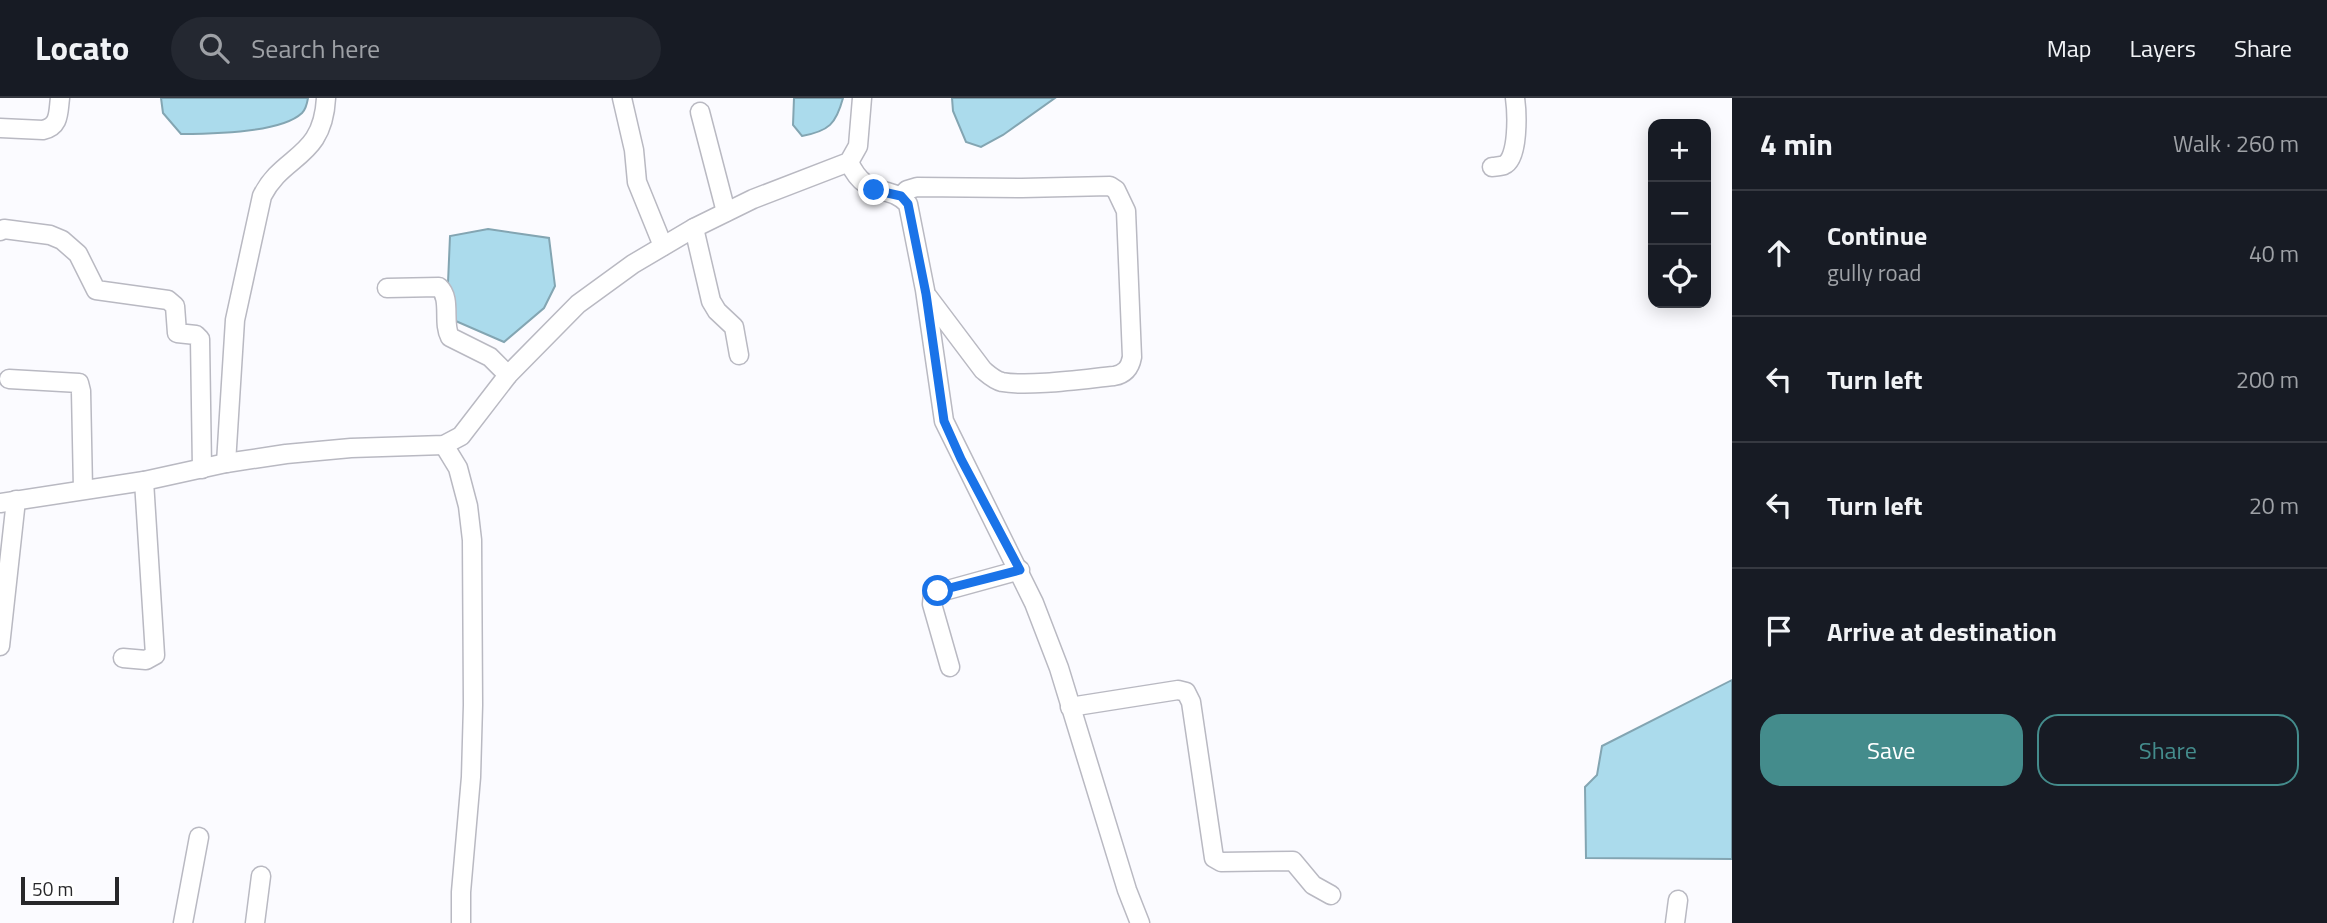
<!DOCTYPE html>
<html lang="en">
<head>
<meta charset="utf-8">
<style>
  :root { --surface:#171b24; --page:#242831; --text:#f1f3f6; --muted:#9ea1a6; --line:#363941; --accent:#448c8c }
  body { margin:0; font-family:"Titillium Web",sans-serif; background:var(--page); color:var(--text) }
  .controls { position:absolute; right:21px; top:21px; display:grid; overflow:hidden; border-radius:14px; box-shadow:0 4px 18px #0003 }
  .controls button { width:63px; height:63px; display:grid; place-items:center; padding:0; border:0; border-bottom:2px solid var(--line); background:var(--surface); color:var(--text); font:35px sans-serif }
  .scale { position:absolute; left:21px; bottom:18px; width:98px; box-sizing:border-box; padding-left:7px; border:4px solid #27272a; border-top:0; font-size:19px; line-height:24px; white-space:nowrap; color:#27272a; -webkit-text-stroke:5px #fff; paint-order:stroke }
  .stop { position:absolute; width:21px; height:21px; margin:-16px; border:5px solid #1a73e8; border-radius:50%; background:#fff }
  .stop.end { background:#1a73e8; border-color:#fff; box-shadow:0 2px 7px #0008 }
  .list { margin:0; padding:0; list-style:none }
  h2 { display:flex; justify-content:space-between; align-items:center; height:91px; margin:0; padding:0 28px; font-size:30px }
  h2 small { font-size:23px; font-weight:400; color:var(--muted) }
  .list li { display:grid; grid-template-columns:46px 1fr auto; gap:21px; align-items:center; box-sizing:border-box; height:126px; padding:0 28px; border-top:2px solid var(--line) }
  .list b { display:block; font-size:26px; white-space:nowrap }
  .list p { margin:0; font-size:23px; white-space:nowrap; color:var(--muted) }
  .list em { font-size:23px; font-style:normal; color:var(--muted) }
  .actions { display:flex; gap:14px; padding:21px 28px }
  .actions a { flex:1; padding:16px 0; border:2px solid var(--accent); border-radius:21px; text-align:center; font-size:24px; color:var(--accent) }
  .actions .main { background:var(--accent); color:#fff }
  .icon { flex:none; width:38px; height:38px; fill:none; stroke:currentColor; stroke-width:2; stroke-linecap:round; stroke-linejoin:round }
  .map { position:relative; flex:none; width:1732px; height:825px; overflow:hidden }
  header { display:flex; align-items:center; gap:42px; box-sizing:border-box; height:98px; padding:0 35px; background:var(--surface); border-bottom:2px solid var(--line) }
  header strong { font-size:33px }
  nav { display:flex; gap:38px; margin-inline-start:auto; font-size:24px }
  .search { width:490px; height:63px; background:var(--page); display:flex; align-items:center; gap:18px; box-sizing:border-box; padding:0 24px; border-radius:38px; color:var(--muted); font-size:26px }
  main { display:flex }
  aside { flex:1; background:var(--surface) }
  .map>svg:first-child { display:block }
  .water { fill:#abdbec; stroke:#83a5b2; stroke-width:2 }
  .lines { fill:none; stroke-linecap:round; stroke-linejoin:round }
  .minor-casing { stroke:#b9b9c2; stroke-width:21 }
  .minor { stroke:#fff; stroke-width:18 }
  .route { stroke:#1a73e8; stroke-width:9 }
</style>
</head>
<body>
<header>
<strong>Locato</strong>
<div class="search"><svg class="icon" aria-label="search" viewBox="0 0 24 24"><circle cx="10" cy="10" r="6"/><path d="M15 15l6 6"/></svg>Search here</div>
<nav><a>Map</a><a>Layers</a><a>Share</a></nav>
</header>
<main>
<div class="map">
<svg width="1732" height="825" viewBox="0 0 1732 825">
  <rect width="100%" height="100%" fill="#fbfbff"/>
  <g class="water">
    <path d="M161,0H308C307,6 306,11 302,15C281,35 210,36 181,36L163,15Z"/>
    <path d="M794,0H843C836,26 829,33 802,38L793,27Z"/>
    <polygon points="952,0 1055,0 1003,37 981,49 966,44 953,13"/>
    <polygon points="488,131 549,140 555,188 544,210 504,244 451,221 447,208 450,138"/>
    <polygon points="1732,582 1732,761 1586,760 1585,689 1597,677 1602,648"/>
  </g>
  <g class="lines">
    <g class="minor-casing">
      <g id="minor">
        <polyline points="622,0 634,52 637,84 663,148"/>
        <polyline points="700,14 726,114"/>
        <path d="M0,30L43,32C60,28 58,15 60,0"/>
        <path d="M849,64C866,102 889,85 908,106L925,192L944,323L1034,505L1059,570L1127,792L1140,825"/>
        <path d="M1492,69C1493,69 1502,68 1504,67C1519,61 1517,14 1515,0"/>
        <path d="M901,98L907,92L917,89L1022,90L1110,88L1116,92L1126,113L1132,259C1130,270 1125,276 1114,278C1084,281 1029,289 1002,284C994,282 989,277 983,272L928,199"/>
        <polyline points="694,130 711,203 717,213 734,229 739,257"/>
        <polyline points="0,133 4,131 50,137 62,142 78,156 96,192 168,202 175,208 177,235 196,237 200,241 202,371"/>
        <path d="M387,190L439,189C452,201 442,224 450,239L490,259L508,277"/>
        <polyline points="9,281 79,285 81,293 83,391"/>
        <polyline points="444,347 458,370 468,408 472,442 473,607 471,679 461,794 461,825"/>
        <path d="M226,365L235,222L262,98C283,56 323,61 326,0"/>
        <polyline points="0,405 144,383 226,365 286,356 351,350 444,347 461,338 508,277 578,206 633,166 694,130 753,101 849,64 858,48 862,0"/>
        <polyline points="0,548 16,402"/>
        <polyline points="123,560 146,562 155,557 144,383"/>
        <polyline points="950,569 932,506 933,496 1020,472"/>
        <polyline points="1070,609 1178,592 1186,594 1191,604 1214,760 1221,764 1293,763 1313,787 1331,797"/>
        <polyline points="183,825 199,739"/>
        <polyline points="255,825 261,778"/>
        <polyline points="1675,825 1678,802"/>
      </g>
    </g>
    <use href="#minor" class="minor"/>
  </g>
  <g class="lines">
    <polyline class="route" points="874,92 901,98 908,106 926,196 944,323 961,361 1020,472 938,493"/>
  </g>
</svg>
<div class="controls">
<button>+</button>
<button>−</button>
<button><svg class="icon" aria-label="locate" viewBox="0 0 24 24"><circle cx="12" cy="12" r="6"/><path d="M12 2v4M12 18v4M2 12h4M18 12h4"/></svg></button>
</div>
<div class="scale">50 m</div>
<div class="stop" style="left:938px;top:493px"></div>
<div class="stop end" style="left:874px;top:92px"></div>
</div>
<aside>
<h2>4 min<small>Walk · 260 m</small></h2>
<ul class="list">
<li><svg class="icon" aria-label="ahead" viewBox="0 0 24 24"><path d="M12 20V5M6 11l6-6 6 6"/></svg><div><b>Continue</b><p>gully road</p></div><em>40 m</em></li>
<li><svg class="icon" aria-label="left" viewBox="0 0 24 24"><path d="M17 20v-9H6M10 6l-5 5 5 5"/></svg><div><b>Turn left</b></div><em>200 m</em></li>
<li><svg class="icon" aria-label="left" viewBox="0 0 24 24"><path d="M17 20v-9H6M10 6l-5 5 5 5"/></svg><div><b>Turn left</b></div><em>20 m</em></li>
<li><svg class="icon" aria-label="arrive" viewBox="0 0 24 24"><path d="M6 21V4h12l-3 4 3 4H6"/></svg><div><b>Arrive at destination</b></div></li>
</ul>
<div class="actions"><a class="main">Save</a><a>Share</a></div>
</aside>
</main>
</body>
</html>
